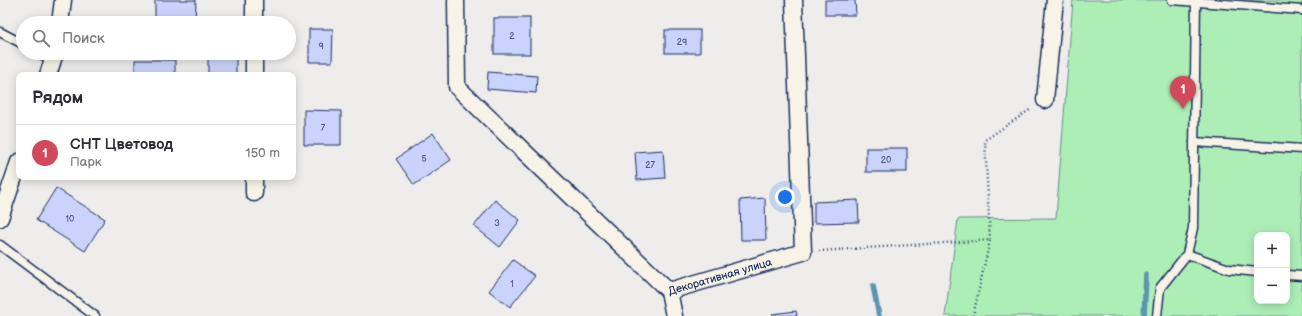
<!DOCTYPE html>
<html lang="ru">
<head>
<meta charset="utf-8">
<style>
  :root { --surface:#fff; --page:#f7f7f7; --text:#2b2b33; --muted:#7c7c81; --line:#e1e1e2; --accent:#d1495b }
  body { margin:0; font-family:"Balsamiq Sans",sans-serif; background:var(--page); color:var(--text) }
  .controls { position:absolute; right:12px; bottom:12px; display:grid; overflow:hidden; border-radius:8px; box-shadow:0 2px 10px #0003 }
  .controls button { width:36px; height:36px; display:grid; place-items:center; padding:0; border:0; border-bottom:1px solid var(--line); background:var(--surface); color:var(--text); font:20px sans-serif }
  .you { position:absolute; left:785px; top:197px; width:14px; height:14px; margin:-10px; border:3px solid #fff; border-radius:50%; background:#1a73e8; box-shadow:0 0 0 6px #1a73e833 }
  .badge { display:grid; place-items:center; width:26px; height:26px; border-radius:50%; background:var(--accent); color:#fff; font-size:13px; font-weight:700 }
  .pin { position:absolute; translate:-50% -33px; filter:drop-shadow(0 1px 2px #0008) }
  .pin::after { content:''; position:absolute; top:21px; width:14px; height:12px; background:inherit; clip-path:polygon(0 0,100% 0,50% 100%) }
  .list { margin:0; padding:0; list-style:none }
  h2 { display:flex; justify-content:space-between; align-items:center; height:52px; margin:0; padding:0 16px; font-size:17px }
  h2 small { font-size:13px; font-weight:400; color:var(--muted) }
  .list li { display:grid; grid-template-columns:26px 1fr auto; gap:12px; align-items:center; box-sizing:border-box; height:56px; padding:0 16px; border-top:1px solid var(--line) }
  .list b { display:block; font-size:15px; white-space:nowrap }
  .list p { margin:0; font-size:13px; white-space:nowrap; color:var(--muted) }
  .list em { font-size:13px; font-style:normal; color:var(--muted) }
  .icon { flex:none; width:22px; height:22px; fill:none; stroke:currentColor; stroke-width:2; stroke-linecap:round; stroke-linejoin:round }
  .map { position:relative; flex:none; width:1302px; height:316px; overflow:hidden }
  .search { position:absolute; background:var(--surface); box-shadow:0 2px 10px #0003; left:16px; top:16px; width:280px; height:44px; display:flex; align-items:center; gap:10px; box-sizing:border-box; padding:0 14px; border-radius:22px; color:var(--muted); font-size:15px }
  .panel { position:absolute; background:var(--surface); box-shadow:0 2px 10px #0003; left:16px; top:72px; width:280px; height:108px; border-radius:8px }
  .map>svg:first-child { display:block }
  .green { fill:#adeeb7; stroke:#648e8a; fill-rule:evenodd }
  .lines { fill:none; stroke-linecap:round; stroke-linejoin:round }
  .stream { stroke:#5d95b0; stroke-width:5.5 }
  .building { fill:#cad3fb; stroke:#1b2f5e }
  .service-casing { stroke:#1b2f5e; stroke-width:11 }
  .minor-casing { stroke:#1b2f5e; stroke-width:19 }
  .path { stroke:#1b2f5e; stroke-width:2.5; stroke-dasharray:1 3; stroke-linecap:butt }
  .service { stroke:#f7f3e8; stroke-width:8 }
  .minor { stroke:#f7f3e8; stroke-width:16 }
  .labels { text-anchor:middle; stroke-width:3.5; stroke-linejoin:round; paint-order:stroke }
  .number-label { font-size:9px; fill:#475885 }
  .street-label { font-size:11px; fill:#1b2f5e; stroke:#f7f3e8 }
</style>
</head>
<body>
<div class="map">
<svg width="1302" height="316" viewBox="0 0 1302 316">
  <rect width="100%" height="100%" fill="#eeedec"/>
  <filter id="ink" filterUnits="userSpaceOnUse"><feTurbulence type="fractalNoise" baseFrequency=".025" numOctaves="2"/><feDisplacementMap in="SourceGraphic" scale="8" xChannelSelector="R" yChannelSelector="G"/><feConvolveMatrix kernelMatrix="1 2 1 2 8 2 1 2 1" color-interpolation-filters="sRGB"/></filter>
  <g filter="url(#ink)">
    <path class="green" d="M1073,0H1302V316H945L958,219L1056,218ZM1257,235H1287V301H1257Z"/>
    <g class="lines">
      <g class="stream">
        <polyline points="873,286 879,316"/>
        <polyline points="1144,316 1146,275"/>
      </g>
    </g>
    <g class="building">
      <polygon points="155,0 196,0 195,23 155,23"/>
      <polygon points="825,0 855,0 856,15 825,15"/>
      <rect x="494" y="18" width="36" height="36"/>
      <polygon points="309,29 333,29 332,62 309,62"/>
      <rect x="665" y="30" width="35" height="23"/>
      <polygon points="208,54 236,55 236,75 208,75"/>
      <rect x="135" y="60" width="40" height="15"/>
      <polygon points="488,72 537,76 536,93 487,89"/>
      <polygon points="304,110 341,111 341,145 304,145"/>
      <polygon points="433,133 451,160 414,185 396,159"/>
      <rect x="866" y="148" width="41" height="24"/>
      <polygon points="663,150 665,178 637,180 635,152"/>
      <polygon points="56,188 105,219 85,251 36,220"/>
      <polygon points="765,198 766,240 741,240 740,200"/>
      <polygon points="495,200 520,220 500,247 474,226"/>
      <polygon points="858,200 859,222 814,223 814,202"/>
      <polygon points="513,260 535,276 510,307 489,291"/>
      <polygon points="796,311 797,316 773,316 772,314"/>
    </g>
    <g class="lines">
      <g class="service-casing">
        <g id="service">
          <polyline points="1172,0 1302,10"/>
          <polyline points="0,32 23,44"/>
          <polyline points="39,53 53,60"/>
          <polyline points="1194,142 1302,149"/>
          <polyline points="0,245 95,316"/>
          <polyline points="1187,254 1229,269 1257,272"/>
          <polyline points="1287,275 1302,276"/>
          <polyline points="1157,316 1160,288 1187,254 1193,228 1196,0"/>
        </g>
      </g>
      <g class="minor-casing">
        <g id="minor">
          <polyline points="254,0 254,23"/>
          <polyline points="456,0 457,87 669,291"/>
          <polyline points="60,23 63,0"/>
          <polyline points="254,53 254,75"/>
          <polyline points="48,75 55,53"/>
          <polyline points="1045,100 1055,0"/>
          <polyline points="254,177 254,193"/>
          <polyline points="0,218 19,162"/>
          <path id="s1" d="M669,291L803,252L794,0"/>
          <polyline points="669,291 674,316"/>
        </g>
      </g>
      <g class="path">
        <polyline points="819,251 990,240 985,140 1031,109"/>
        <polyline points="973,316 990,240"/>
      </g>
      <use href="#service" class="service"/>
      <use href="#minor" class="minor"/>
    </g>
  </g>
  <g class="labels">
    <g class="number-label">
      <text x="512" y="39">2</text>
      <text x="682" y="45">29</text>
      <text x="321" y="49">9</text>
      <text x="323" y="131">7</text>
      <text x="424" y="162">5</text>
      <text x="886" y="163">20</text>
      <text x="650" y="168">27</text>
      <text x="70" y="222">10</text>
      <text x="497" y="226">3</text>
      <text x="512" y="287">1</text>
    </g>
    <g class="street-label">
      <text dy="4" stroke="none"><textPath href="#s1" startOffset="53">Декоративная улица</textPath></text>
    </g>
  </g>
</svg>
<div class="controls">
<button>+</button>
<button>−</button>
</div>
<div class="you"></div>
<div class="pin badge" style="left:1183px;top:109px">1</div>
<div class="search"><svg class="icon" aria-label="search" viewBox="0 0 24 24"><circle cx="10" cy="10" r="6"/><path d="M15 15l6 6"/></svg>Поиск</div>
<section class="panel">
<h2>Рядом<small></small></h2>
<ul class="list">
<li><span class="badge">1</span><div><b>СНТ Цветовод</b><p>Парк</p></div><em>150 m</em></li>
</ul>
</section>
</div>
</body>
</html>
